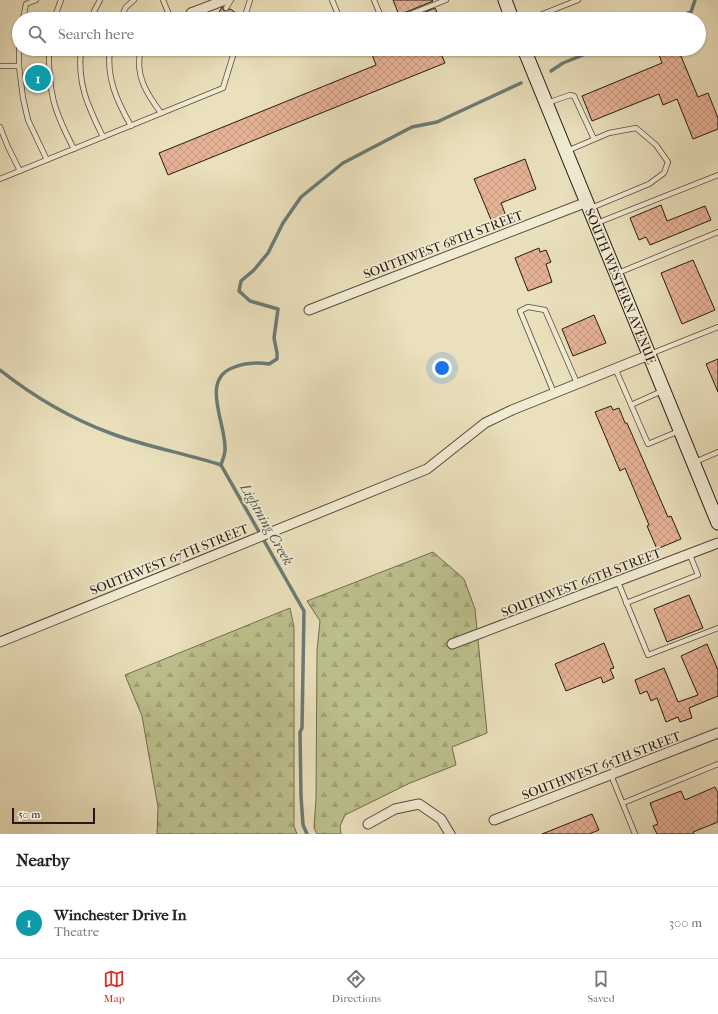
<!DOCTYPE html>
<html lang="en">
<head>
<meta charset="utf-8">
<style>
  :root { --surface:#fff; --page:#f2f2f2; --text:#222; --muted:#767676; --line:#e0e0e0; --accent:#d93025 }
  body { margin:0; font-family:"IM FELL French Canon",serif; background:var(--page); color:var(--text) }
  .scale { position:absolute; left:12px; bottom:10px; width:83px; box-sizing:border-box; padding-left:4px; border:2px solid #251915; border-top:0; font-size:11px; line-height:14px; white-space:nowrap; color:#251915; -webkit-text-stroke:3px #f1ebd3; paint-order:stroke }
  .you { position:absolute; left:442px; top:368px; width:14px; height:14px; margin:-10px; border:3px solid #fff; border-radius:50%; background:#1a73e8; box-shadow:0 0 0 6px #1a73e833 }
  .badge { display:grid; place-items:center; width:26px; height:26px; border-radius:50%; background:var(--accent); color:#fff; font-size:13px; font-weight:700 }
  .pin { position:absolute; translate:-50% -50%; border:2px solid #fff; box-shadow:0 1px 4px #0006 }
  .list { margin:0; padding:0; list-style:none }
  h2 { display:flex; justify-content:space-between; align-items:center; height:52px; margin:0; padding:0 16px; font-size:17px }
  h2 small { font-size:13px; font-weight:400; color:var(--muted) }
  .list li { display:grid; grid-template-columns:26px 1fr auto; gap:12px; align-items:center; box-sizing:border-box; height:72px; padding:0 16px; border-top:1px solid var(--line) }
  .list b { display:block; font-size:15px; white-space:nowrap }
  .list p { margin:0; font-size:13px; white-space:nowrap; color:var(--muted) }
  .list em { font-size:13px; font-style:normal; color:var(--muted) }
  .icon { flex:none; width:22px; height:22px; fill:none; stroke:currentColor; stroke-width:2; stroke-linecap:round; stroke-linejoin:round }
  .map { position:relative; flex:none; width:718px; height:834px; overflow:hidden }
  .search { position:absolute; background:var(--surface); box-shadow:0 1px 3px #0004; left:12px; right:12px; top:12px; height:44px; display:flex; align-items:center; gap:10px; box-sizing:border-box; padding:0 14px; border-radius:22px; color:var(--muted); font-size:15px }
  .sheet { height:124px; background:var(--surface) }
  nav { display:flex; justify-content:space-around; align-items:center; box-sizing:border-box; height:56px; border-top:1px solid var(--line); background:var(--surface); font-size:11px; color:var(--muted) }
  nav a { display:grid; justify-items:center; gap:2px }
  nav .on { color:var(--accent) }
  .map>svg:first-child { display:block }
  .forest { fill:url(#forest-firs); stroke:#716c50 }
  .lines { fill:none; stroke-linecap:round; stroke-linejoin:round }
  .stream { stroke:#6a7b75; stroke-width:3.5 }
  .building { fill:url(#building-cross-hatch); stroke:#251915 }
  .service-casing { stroke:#564b3f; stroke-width:6 }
  .minor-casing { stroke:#564b3f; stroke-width:11 }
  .secondary-casing { stroke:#251915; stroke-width:15 }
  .service { stroke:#f1ebd3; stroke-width:4.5 }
  .minor { stroke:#f1ebd3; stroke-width:9 }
  .secondary { stroke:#f1ebd3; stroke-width:13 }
  .labels { text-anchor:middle; stroke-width:3.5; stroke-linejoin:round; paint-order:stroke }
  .street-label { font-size:13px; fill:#251915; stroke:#f1ebd3 }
  .water-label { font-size:14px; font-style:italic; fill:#4d524d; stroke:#f1ebd3 }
</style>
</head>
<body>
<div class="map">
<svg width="718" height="834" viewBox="0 0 718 834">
  <defs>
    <pattern id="forest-firs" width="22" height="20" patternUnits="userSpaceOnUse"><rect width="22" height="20" fill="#bdc08c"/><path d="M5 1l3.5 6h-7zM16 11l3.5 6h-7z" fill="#a2a478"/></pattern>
    <pattern id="building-cross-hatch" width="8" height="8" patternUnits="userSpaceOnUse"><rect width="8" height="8" fill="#e6b295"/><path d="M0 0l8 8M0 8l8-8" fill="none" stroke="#c59880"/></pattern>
  </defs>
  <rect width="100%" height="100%" fill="#eae0bc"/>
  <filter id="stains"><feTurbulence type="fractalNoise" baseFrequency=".005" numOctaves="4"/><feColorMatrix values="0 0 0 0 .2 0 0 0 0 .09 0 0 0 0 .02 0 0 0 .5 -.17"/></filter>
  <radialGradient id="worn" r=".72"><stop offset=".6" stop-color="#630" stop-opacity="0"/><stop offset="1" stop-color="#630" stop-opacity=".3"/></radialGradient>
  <g class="forest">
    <polygon points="433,552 464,579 475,609 487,733 452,747 456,765 410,783 345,815 340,826 341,834 317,834 314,828 316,799 317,650 320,621 307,601"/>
    <polygon points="290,608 294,627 294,826 297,834 157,834 158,807 142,716 125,675"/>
  </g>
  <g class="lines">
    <g class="stream">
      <polyline points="673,19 691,12 695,0"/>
      <polyline points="551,71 563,63 598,49"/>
      <path d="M0,370C33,396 70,418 110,433C146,447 185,453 221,465L304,611L302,728L300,732L301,796L303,825L307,834"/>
      <path d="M221,465C222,461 225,455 225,450C227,426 200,381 232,368C244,363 256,362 269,364L277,359V353L274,338L278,309L250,301L239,291L241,281L254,270L268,253L283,223L301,197L343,163L412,127L437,122L521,83"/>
    </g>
  </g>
  <g class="building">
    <polygon points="393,0 432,0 433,1 399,15"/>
    <polygon points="222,7 224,11 230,9 241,16 240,19 215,19"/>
    <polygon points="435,8 440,19 408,19"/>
    <polygon points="370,49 439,49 445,63 168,175 159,153 376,65"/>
    <polygon points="665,49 678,49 698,97 708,93 718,118 718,129 693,139 677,99 663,105 659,94 592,121 582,96 662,63 658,52"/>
    <polygon points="525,159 536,189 501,203 506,216 492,222 474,179"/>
    <polygon points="661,205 667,221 705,206 711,220 650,245 646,237 639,240 630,218"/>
    <polygon points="539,248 540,252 546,250 551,262 546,264 552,282 528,291 515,258"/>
    <polygon points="693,260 715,310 682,324 661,273"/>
    <polygon points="594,315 606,343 573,356 562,329"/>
    <polygon points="718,359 718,392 706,364"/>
    <polygon points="611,406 613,410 619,408 625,423 627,423 668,517 671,516 681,539 657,549 647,526 649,525 625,468 620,471 595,412"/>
    <polygon points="689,595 703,628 667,642 654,609"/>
    <polygon points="604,643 614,668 610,669 614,678 603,683 601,677 566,691 555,664"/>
    <polygon points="707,644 718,670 718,696 689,708 692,718 680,722 678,717 666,722 657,698 651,701 647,691 640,694 635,680 664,668 678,702 698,695 681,656"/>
    <polygon points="715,787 718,793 718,822 693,832 694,834 657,834 653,826 658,824 650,803 681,791 685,800"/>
    <polygon points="592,814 599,830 589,834 542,834"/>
  </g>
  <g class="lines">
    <g class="service-casing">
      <g id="service">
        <polyline points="163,0 171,19"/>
        <polyline points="332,0 340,19"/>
        <polyline points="374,0 382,19"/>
        <polyline points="226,8 231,0"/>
        <polyline points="23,19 26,4 36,0"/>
        <polyline points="54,19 61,0"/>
        <polyline points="90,19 100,0"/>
        <polyline points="120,19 126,7 134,0"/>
        <polyline points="160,19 168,13"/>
        <polyline points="244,19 250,0"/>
        <polyline points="398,19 446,0"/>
        <polyline points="530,19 578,0"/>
        <path d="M49,49C48,92 54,111 74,149"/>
        <path d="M81,49C77,84 88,106 103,137"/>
        <path d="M110,49C106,78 117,101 131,126"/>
        <path d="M141,49C134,75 147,94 161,113"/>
        <polyline points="0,66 19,66 19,49"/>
        <polyline points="19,66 23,98 28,120 47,160"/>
        <polyline points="547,103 570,95 574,96 594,139"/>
        <polyline points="0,127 8,147 20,171"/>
        <polyline points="567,151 609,133 636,128 656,145 668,162 664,173 649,184 591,208"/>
        <polyline points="0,179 223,88 235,49"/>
        <polyline points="597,223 718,175"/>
        <polyline points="618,273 718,232"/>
        <polyline points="650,354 718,327"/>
        <polyline points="615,368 648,444 679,431"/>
        <polyline points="554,393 520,311 528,307 545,310 577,383"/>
        <polyline points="631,405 662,391"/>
        <polyline points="695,462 718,452"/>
        <polyline points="618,582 648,655 718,628"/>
        <polyline points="626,603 698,575 690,555"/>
        <polyline points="611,775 635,834"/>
        <polyline points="623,803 718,764"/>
      </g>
    </g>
    <g class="minor-casing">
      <g id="minor">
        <polyline points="191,13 225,0"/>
        <polyline points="309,310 587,202"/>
        <polyline points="0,642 427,469 485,423 512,410 649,355"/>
        <polyline points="452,644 718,543"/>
        <polyline points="494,820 718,733"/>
        <polyline points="368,824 395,809 419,804 441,819 450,834"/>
      </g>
    </g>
    <g class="secondary-casing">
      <g id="secondary">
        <polyline points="505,0 512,19"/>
        <path id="s1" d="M524,49L718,523"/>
      </g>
    </g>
    <use href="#service" class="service"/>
    <use href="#minor" class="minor"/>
    <use href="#secondary" class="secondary"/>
  </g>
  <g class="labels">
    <g class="street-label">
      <text transform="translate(443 244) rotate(-21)" y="5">SOUTHWEST 68TH STREET</text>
      <text dy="5" stroke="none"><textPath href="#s1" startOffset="256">SOUTH WESTERN AVENUE</textPath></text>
      <text transform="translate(169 559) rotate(-22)" y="5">SOUTHWEST 67TH STREET</text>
      <text transform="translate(581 582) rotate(-21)" y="5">SOUTHWEST 66TH STREET</text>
      <text transform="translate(601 765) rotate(-21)" y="5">SOUTHWEST 65TH STREET</text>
    </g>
    <g class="water-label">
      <text transform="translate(267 524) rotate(60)" y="5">Lightning Creek</text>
    </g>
  </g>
  <rect width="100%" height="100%" filter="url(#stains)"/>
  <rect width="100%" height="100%" fill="url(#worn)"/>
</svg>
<div class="scale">50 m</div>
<div class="you"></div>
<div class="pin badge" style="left:38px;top:78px;background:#0f9aa8">1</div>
<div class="search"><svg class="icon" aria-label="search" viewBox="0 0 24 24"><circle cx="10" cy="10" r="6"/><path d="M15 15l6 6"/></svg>Search here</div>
</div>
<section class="sheet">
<h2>Nearby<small></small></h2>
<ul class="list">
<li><span class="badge" style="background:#0f9aa8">1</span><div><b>Winchester Drive In</b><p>Theatre</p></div><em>300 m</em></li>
</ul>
</section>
<nav>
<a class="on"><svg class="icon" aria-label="map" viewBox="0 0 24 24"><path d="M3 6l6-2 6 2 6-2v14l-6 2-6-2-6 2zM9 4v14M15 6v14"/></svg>Map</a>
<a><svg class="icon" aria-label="directions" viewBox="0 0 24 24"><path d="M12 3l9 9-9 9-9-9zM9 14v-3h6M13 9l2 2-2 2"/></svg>Directions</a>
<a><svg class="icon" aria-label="saved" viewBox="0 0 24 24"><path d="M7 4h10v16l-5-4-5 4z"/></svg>Saved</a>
</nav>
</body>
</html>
